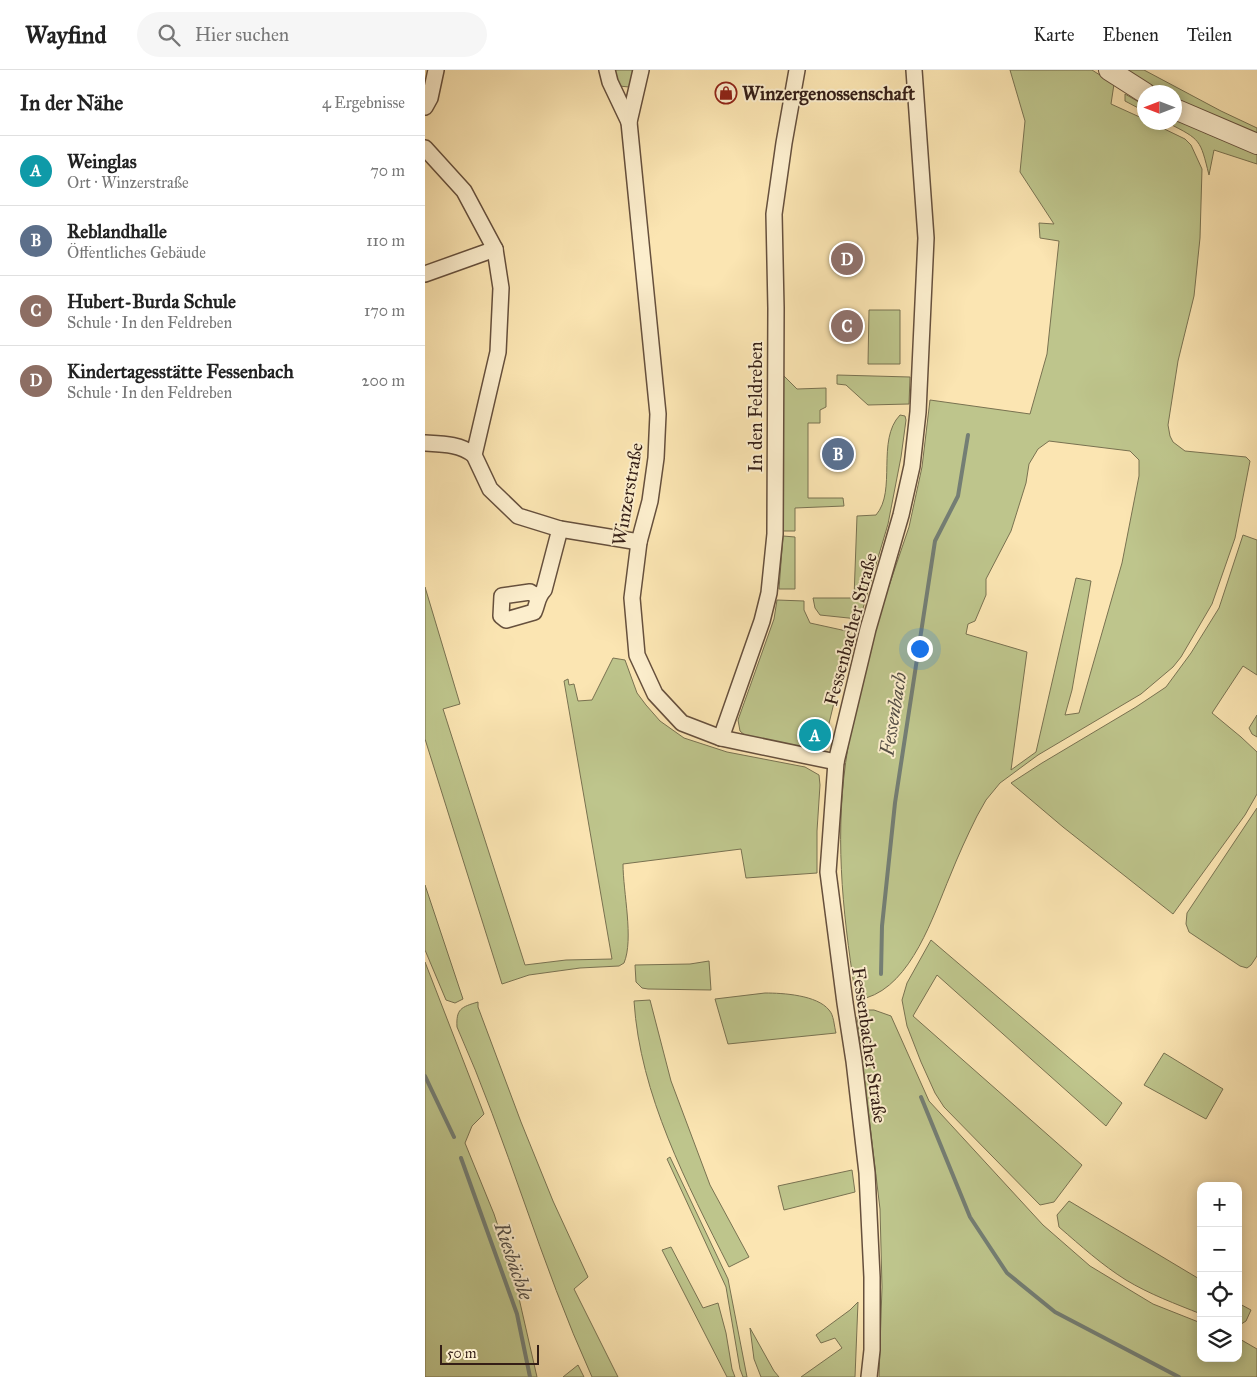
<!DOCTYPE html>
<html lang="de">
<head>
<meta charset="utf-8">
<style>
  :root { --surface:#fff; --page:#f6f6f6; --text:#222; --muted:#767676; --line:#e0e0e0; --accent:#8f2418 }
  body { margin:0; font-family:"IM FELL Great Primer",serif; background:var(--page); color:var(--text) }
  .controls { position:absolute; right:15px; bottom:15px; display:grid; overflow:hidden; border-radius:10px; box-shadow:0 2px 12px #0003 }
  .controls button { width:45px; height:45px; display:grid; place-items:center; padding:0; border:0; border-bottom:1px solid var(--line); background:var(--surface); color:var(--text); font:25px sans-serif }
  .compass { position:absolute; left:712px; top:15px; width:45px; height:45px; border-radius:50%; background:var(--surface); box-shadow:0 2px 12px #0003; rotate:270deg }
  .scale { position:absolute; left:15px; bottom:12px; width:99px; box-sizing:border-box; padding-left:5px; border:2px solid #341e16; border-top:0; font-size:14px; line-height:18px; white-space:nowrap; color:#341e16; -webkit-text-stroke:4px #fceecd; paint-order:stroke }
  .you { position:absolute; left:494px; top:578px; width:18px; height:18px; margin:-12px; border:4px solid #fff; border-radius:50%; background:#1a73e8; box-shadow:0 0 0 8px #1a73e833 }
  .badge { display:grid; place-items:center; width:32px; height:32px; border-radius:50%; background:var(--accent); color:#fff; font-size:16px; font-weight:700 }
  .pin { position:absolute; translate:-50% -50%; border:2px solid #fff; box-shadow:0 1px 5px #0006 }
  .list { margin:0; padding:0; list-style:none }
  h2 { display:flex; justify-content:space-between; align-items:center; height:65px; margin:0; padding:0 20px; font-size:21px }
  h2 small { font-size:16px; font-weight:400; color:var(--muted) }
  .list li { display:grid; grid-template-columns:32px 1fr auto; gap:15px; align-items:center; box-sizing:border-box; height:70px; padding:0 20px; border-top:1px solid var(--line) }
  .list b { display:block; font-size:19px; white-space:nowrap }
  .list p { margin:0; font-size:16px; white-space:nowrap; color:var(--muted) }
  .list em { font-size:16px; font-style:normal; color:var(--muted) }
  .icon { flex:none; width:28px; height:28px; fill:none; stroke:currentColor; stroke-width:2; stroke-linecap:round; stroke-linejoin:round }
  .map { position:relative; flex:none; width:832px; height:1307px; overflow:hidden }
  header { display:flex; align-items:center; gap:30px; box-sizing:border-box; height:70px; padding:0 25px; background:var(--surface); border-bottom:1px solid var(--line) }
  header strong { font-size:24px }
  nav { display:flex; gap:28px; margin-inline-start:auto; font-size:18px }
  .search { width:350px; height:45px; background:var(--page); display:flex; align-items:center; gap:12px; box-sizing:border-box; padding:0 18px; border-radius:28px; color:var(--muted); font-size:19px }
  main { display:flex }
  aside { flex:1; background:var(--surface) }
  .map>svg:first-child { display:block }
  .green { fill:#bec58c; stroke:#797251; fill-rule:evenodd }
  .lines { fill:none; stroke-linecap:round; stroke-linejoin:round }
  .stream { stroke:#747e74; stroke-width:4 }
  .minor-casing { stroke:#66503d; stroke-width:18 }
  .tertiary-casing { stroke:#66503d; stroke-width:22 }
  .minor { stroke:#fceecd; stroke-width:15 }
  .tertiary { stroke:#fceecd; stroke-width:20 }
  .labels { text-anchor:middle; stroke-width:4; stroke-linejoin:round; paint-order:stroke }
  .poi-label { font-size:19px; font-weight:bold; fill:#341e16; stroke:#fceecd; text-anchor:start }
  .street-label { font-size:19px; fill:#341e16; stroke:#fceecd }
  .water-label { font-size:20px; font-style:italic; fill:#544e45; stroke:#fceecd }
</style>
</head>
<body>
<header>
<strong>Wayfind</strong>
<div class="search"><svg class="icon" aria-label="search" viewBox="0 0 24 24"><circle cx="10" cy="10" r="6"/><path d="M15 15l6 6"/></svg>Hier suchen</div>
<nav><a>Karte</a><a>Ebenen</a><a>Teilen</a></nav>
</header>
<main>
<aside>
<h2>In der Nähe<small>4 Ergebnisse</small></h2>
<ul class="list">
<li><span class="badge" style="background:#0f9aa8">A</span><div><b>Weinglas</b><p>Ort · Winzerstraße</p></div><em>70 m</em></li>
<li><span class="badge" style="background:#5c6f8a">B</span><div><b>Reblandhalle</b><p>Öffentliches Gebäude</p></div><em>110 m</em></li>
<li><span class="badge" style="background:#8d6e63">C</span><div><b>Hubert-Burda Schule</b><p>Schule · In den Feldreben</p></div><em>170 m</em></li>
<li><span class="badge" style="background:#8d6e63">D</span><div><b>Kindertagesstätte Fessenbach</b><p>Schule · In den Feldreben</p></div><em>200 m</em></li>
</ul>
</aside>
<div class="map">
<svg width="832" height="1307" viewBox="0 0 832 1307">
  <rect width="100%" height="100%" fill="#fbe5b2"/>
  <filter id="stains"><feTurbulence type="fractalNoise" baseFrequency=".004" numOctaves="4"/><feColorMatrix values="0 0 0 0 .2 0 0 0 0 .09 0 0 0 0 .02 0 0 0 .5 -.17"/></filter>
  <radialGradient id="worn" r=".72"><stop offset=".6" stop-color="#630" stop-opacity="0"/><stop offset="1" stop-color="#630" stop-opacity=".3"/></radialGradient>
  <g class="green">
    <polygon points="185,0 211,0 208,14 204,17 194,16"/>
    <path d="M585,0H667L689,14L686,34L719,49L720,52L727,53L760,69L766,75L777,99L775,168L769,226L753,291L743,355L745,366L748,372L760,381L821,387L825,391L810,468L787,534L756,587L748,597L716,624L613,685L575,713L561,730L552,746C542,766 533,786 525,806C508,846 487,914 441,928L430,922C417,838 409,761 423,677C429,640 442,604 447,566L484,457L497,397L505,330L605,344L622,284L634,171L615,168L614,153L629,154L595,102L600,51ZM624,371L705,381L714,390V406L697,493L654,643L640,645L647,620L666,511L651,508L611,682L586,700L602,582L541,564L543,554L550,551L561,525V509L586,461L601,413L604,394L613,379Z"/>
    <polygon points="691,0 719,0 796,41 832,58 832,69 750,34 750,22 727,22"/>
    <polygon points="700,24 719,35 719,41 700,31"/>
    <path d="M750,49L792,68L832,82V94L789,80L784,105C775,69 776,70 743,53L750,52Z"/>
    <polygon points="444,240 475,240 475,294 443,294"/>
    <polygon points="358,305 372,319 401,318 401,337 395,340 395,353 383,353 383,428 418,428 419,436 370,438 370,461 358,461"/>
    <polygon points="412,305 485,307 484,334 443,335 421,315 412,314"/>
    <path d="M475,345L480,346L481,350L476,387L463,454L436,545L433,549L395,545L390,538L388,528H429L432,446L451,445C472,421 451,370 475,345Z"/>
    <polygon points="818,465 832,470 832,605 818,596 787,643 816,667 832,682 832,724 820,745 748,844 638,757 586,713 617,693 711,637 741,617 766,583 794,538"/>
    <polygon points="358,466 370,467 370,519 354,519"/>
    <path d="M0,517L35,634L18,639L100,895L141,890L187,889L139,611L143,609L144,615L149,614L153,631L167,630L188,588L200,590L212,623L221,635L235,651L259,668L302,682L380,697L394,705L395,715L392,761V803L321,808L316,779L198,794C198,822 209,869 199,893L194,896L155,898L104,905L77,914L0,669Z"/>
    <polygon points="352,530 379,531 379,540 385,553 426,562 400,670 393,677 382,678 323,668 315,661 313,650 349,549"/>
    <polygon points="832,645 832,667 827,664 824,658"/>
    <polygon points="832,738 832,886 826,895 822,898 815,896 764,862 761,854 762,843"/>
    <polygon points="0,815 38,929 30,933 21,930 0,880"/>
    <polygon points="506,870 697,1033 681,1056 512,905 488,946 657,1095 629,1132 615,1135 519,1037 510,1023 496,992 482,956 477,930 482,913"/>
    <polygon points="284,891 286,920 223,919 217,918 211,912 210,895 265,894"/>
    <polygon points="0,892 59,1044 47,1056 40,1073 69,1144 88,1202 112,1307 0,1307"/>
    <path d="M340,923C358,923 392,925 404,940C409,945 409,956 411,963L303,974L290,929Z"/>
    <path d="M225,930L246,1011L285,1115L324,1187L304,1197C262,1114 215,1025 209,931Z"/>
    <path d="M53,932V937L96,1052L128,1131L163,1207L149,1219L193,1307H167C115,1193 83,1071 32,957C31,939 36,937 53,932Z"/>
    <polygon points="443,940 449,940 466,946 504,1031 618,1155 665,1196 728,1234 776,1253 776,1288 813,1288 813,1268 832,1279 832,1307 454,1307 457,1217 455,1139 432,947"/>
    <polygon points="739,983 798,1019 781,1049 719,1015"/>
    <polygon points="245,1087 303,1209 322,1307 318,1307 315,1299 301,1217 242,1089"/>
    <polygon points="427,1100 430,1122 359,1140 353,1116"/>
    <path d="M644,1131L776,1210V1244C751,1234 724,1224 701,1210C677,1195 656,1176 634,1157L632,1145Z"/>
    <polygon points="246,1177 278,1238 293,1233 301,1263 307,1299 310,1307 302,1307 237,1180"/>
    <polygon points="433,1232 430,1307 376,1307 417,1278 410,1268 396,1273 391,1265 425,1240"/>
    <polygon points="813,1233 826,1240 821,1251 813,1256"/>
    <polygon points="325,1258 349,1301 354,1307 336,1307 329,1289"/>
    <polygon points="153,1295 159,1307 138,1307"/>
  </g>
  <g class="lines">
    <g class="stream">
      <polyline points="456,904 457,856 470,733 510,471 533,426 543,365"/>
      <polyline points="0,1006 29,1067"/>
      <polyline points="496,1027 545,1147 582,1203 630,1242 754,1307"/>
      <polyline points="36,1088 92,1244 105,1307"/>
    </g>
    <g class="minor-casing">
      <g id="minor">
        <polyline points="182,0 185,12 204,52"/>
        <polyline points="216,0 204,52 233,344 231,388 225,431 214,472 207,528 212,585 230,624 257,653 296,668 411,692"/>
        <polyline points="0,37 5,28 11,0"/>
        <polyline points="0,78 39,121 70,179 76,218 73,282 49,385 65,419 93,446 135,459 214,472"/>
        <polyline points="0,204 70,179"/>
        <path d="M0,373C18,374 35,374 49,385"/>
        <path d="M113,527L105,522L77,526L76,546L81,550L109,542C113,533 112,527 119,520L135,459"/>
        <polyline points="296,668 337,551 344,523 350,464 351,238 349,144 359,73 372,0"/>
        <polyline points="444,1307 447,1280 447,1207 442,1103 429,991 420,933 403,802 411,692 443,559 476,445 487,396 493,342 501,168 489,0"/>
      </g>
    </g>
    <g class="tertiary-casing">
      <g id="tertiary">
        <polyline points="684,0 720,23"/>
        <polyline points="750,39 832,74"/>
      </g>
    </g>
    <use href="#minor" class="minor"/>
    <use href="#tertiary" class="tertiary"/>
  </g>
  <defs>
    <g id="shop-ring" transform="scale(1.125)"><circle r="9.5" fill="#fceecd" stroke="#8f2418" stroke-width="1.5"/><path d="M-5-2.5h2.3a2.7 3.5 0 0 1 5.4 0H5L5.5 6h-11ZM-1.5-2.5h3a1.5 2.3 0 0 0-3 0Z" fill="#8f2418"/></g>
  </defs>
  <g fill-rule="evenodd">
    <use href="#shop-ring" x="301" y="23"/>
  </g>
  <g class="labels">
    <g class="poi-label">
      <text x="317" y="30">Winzergenossenschaft</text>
    </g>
    <g class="street-label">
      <text transform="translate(330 337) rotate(-90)" y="7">In den Feldreben</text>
      <text transform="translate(202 424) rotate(-80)" y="7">Winzerstraße</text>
      <text transform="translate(425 559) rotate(-75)" y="7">Fessenbacher Straße</text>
      <text transform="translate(445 975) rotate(82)" y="7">Fessenbacher Straße</text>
    </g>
    <g class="water-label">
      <text transform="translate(468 644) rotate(-81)" y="7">Fessenbach</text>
      <text transform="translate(89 1191) rotate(71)" y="7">Riesbächle</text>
    </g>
  </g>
  <rect width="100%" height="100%" filter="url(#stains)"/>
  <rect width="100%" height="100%" fill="url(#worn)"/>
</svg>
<div class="controls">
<button>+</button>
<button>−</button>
<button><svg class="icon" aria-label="locate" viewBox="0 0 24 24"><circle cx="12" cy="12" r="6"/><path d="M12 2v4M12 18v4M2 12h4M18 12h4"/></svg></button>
<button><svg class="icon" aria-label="layers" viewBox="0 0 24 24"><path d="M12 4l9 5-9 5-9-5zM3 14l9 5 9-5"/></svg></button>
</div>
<svg class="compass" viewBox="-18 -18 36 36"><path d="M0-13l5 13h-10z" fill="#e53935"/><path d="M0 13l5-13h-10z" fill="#767676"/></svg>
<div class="scale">50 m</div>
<div class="you"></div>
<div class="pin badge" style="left:390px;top:665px;background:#0f9aa8">A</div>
<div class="pin badge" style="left:413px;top:384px;background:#5c6f8a">B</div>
<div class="pin badge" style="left:422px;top:256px;background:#8d6e63">C</div>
<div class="pin badge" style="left:422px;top:189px;background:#8d6e63">D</div>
</div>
</main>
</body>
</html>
